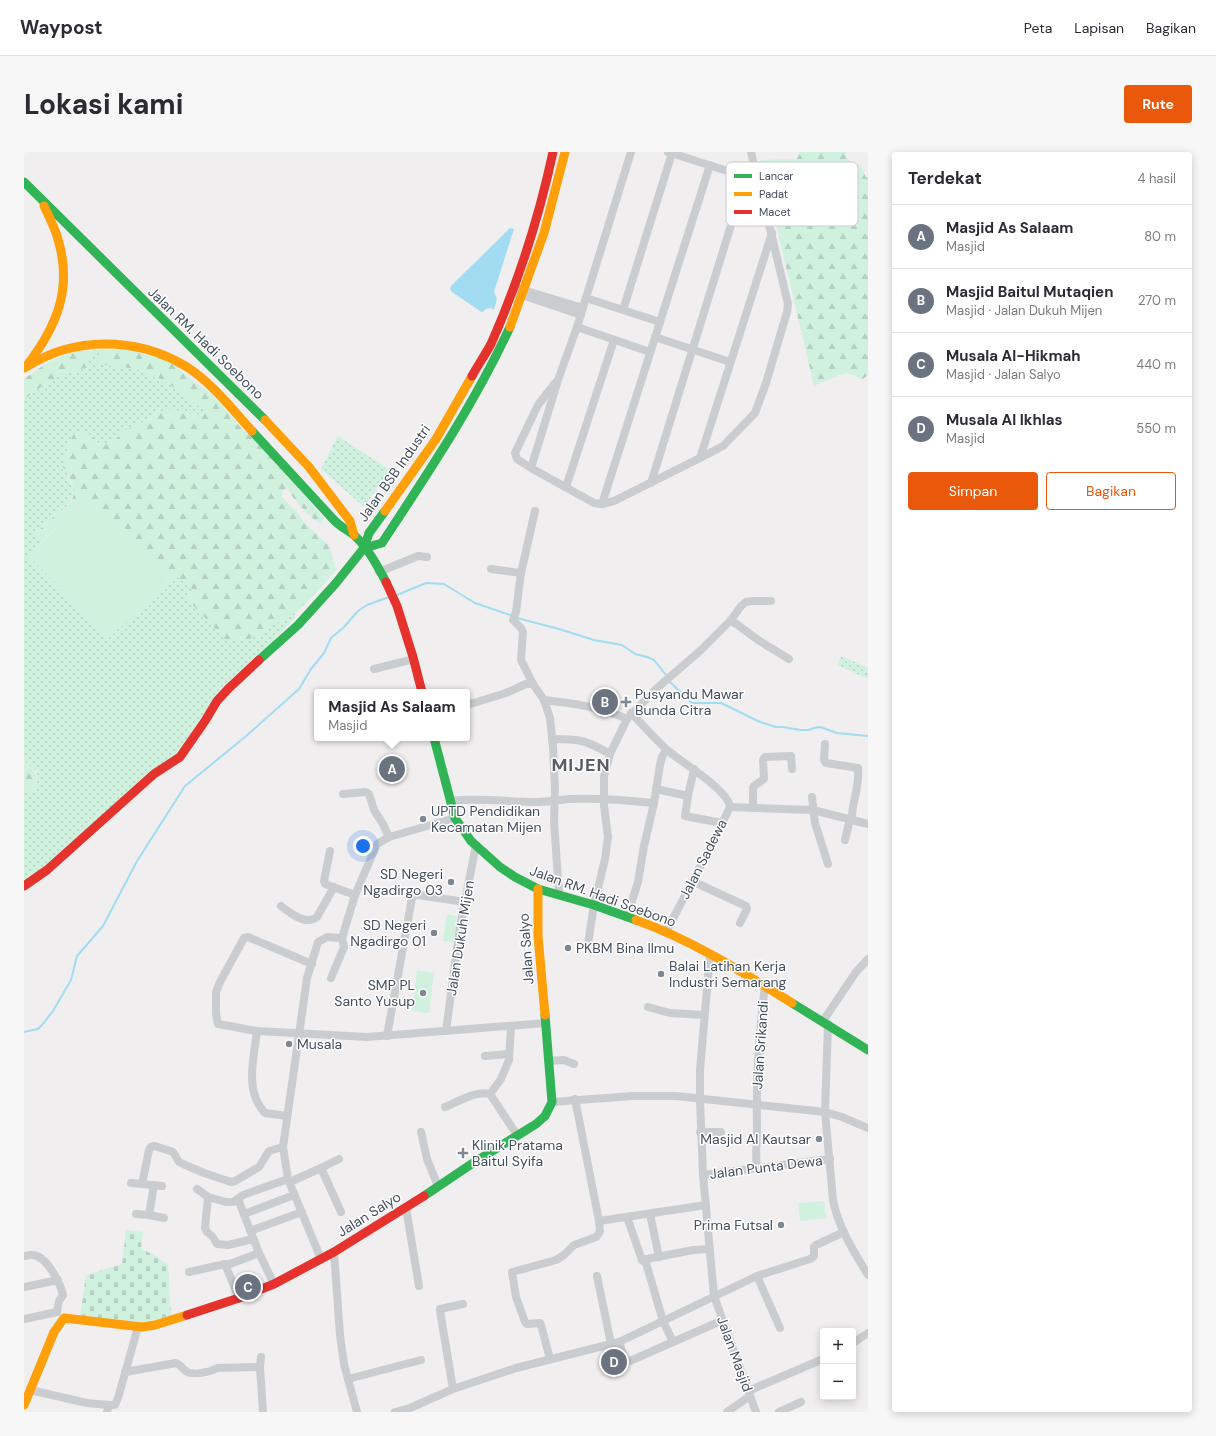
<!DOCTYPE html>
<html lang="id">
<head>
<meta charset="utf-8">
<style>
  :root { --surface:#fff; --page:#f7f7f7; --text:#2b2b33; --muted:#7c7c81; --line:#e1e1e2; --accent:#ea580c }
  body { margin:0; font-family:"DM Sans",sans-serif; background:var(--page); color:var(--text) }
  .controls { position:absolute; right:12px; bottom:12px; display:grid; overflow:hidden; border-radius:4px; box-shadow:0 2px 10px #0003 }
  .controls button { width:36px; height:36px; display:grid; place-items:center; padding:0; border:0; border-bottom:1px solid var(--line); background:var(--surface); color:var(--text); font:20px sans-serif }
  .you { position:absolute; left:339px; top:694px; width:14px; height:14px; margin:-10px; border:3px solid #fff; border-radius:50%; background:#1a73e8; box-shadow:0 0 0 6px #1a73e833 }
  .badge { display:grid; place-items:center; width:26px; height:26px; border-radius:50%; background:var(--accent); color:#fff; font-size:13px; font-weight:700 }
  .pin { position:absolute; translate:-50% -50%; border:2px solid #fff; box-shadow:0 1px 4px #0006 }
  .popup { position:absolute; left:290px; top:537px; width:156px; height:52px; box-sizing:border-box; display:grid; place-content:center; border-radius:4px; background:var(--surface); filter:drop-shadow(0 1px 3px #0005); font-size:13px; white-space:nowrap; color:var(--muted) }
  .popup b { font-size:15px; color:var(--text) }
  .popup::after { content:''; position:absolute; left:50%; top:100%; margin-left:-8px; border:8px solid transparent; border-top-color:var(--surface) }
  .list { margin:0; padding:0; list-style:none }
  h2 { display:flex; justify-content:space-between; align-items:center; height:52px; margin:0; padding:0 16px; font-size:17px }
  h2 small { font-size:13px; font-weight:400; color:var(--muted) }
  .list li { display:grid; grid-template-columns:26px 1fr auto; gap:12px; align-items:center; box-sizing:border-box; height:64px; padding:0 16px; border-top:1px solid var(--line) }
  .list b { display:block; font-size:15px; white-space:nowrap }
  .list p { margin:0; font-size:13px; white-space:nowrap; color:var(--muted) }
  .list em { font-size:13px; font-style:normal; color:var(--muted) }
  .actions { display:flex; gap:8px; padding:12px 16px }
  .actions a { flex:1; padding:9px 0; border:1px solid var(--accent); border-radius:4px; text-align:center; font-size:14px; color:var(--accent) }
  .actions .main { background:var(--accent); color:#fff }
  .map { position:relative; flex:none; width:844px; height:1260px; overflow:hidden; border-radius:4px }
  header { display:flex; align-items:center; gap:24px; box-sizing:border-box; height:56px; padding:0 20px; background:var(--surface); border-bottom:1px solid var(--line) }
  header strong { font-size:19px }
  nav { display:flex; gap:22px; margin-inline-start:auto; font-size:14px }
  .intro { display:flex; align-items:center; justify-content:space-between; box-sizing:border-box; height:96px; padding:0 24px }
  h1 { margin:0; font-size:28px }
  .button { padding:10px 18px; border-radius:4px; background:var(--accent); color:#fff; font-size:14px; font-weight:700 }
  main { display:flex; gap:24px; padding:0 24px }
  aside { flex:1; background:var(--surface); border-radius:4px; box-shadow:0 2px 10px #0003 }
  .map>svg:first-child { display:block }
  .grass { fill:url(#grass-dots) }
  .forest { fill:url(#forest-firs) }
  .cemetery { fill:url(#cemetery-stones) }
  .pitch { fill:#d1f1df }
  .water { fill:#a1dcf2 }
  .lines { fill:none; stroke-linecap:round; stroke-linejoin:round }
  .stream { stroke:#a1dcf2; stroke-width:2 }
  .street { stroke:#cacdcf; stroke-width:8 }
  .fast { stroke:#30b455; stroke-width:9 }
  .slow { stroke:#ff9f0a; stroke-width:9 }
  .jam { stroke:#e5322d; stroke-width:9 }
  .poi-dot { fill:#808790; stroke:#fff; stroke-width:1.5 }
  .labels { text-anchor:middle; stroke-width:3; stroke-linejoin:round; paint-order:stroke }
  .street-label { font-size:14px; fill:#444f5d; stroke:#fff }
  .poi-label { font-size:14px; fill:#444f5d; stroke:#fff; text-anchor:start }
  .district-label { font-size:18px; font-weight:bold; letter-spacing:1px; fill:#595d63; stroke:#fff }
  .key { fill:#fff; stroke:#c7cace; stroke-width:1 }
  .key-label { font-size:11px; fill:#444f5d }
</style>
</head>
<body>
<header>
<strong>Waypost</strong>
<nav><a>Peta</a><a>Lapisan</a><a>Bagikan</a></nav>
</header>
<div class="intro"><h1>Lokasi kami</h1><a class="button">Rute</a></div>
<main>
<div class="map">
<svg width="844" height="1260" viewBox="0 0 844 1260">
  <defs>
    <pattern id="grass-dots" width="8" height="8" patternUnits="userSpaceOnUse"><rect width="8" height="8" fill="#d1f1df"/><path d="M2 2h.1M6 6h.1" fill="none" stroke="#b5d0c2" stroke-width="1.8" stroke-linecap="round"/></pattern>
    <pattern id="forest-firs" width="22" height="20" patternUnits="userSpaceOnUse"><rect width="22" height="20" fill="#d1f1df"/><path d="M5 1l3.5 6h-7zM16 11l3.5 6h-7z" fill="#b5d0c2"/></pattern>
    <pattern id="cemetery-stones" width="16" height="16" patternUnits="userSpaceOnUse"><rect width="16" height="16" fill="#d1f1df"/><path d="M2 7V4a2 2 0 0 1 4 0v3zM10 15v-3a2 2 0 0 1 4 0v3z" fill="#b5d0c2"/></pattern>
  </defs>
  <rect width="100%" height="100%" fill="#f0eeee"/>
  <g class="grass">
    <path d="M81,196L75,212L113,217L122,222L139,228L160,242L182,260L180,263L160,262L155,259H136L119,270L99,280L89,290L77,294C69,284 62,277 49,283L42,302L44,327L51,338C48,348 41,360 30,362L25,371L19,374L13,388L18,390L5,405L85,486L151,423L170,438L164,448L202,488L206,490L213,486L220,488L239,481L246,473L264,466L271,461V466L242,496L196,537L153,602L21,715L0,729V638L6,641C10,637 16,626 12,620C9,616 3,613 0,608V248C20,232 37,219 63,216L66,199Z"/>
    <polygon points="314,284 366,318 340,355 297,317"/>
    <polygon points="817,504 844,516 844,527 814,513"/>
  </g>
  <g class="forest">
    <polygon points="776,0 822,0 822,4 825,9 836,13 842,25 844,26 844,223 839,227 823,221 817,222 790,234 737,8 773,7"/>
    <path d="M78,197L106,198L148,210L158,220L186,241L198,253L218,277L238,294L300,366L298,372C288,369 268,346 263,336L258,340V345L276,364L279,369L304,393L307,398L312,418L289,444L271,461L264,466L246,473L239,481L223,488L213,486L207,490L202,488L164,448L170,438L151,423L144,429L83,368L41,366L18,390L13,388C12,374 18,378 25,371C27,369 29,365 30,362C40,361 52,347 50,337C50,334 41,319 39,315L42,302L49,283C62,277 69,284 77,294L89,290L98,280L119,270L136,259L149,257L161,262L180,263L182,260L160,242L139,228L122,222L113,217L75,212C71,207 75,202 78,197Z"/>
    <path d="M51,199H66L67,202L63,216C37,219 20,232 0,248V227L24,210Z"/>
    <path d="M0,608C5,616 16,620 12,630C11,635 10,638 6,641L0,638Z"/>
  </g>
  <polygon class="cemetery" points="102,1078 119,1080 117,1096 133,1105 144,1113 147,1164 110,1172 56,1165 62,1123 98,1112"/>
  <g class="pitch">
    <polygon points="60,348 83,368 144,429 124,450 85,486 5,405 41,366"/>
    <polygon points="423,762 433,764 430,790 419,789"/>
    <polygon points="393,818 410,821 405,861 388,859"/>
    <polygon points="800,1049 802,1066 776,1069 774,1051"/>
  </g>
  <polygon class="water" points="486,76 490,77 489,80 470,140 473,147 470,158 467,156 462,157 458,160 456,159 428,140 426,137 427,134"/>
  <g class="lines">
    <g class="stream">
      <polyline points="373,443 402,431 420,432 451,451 489,464"/>
      <polyline points="493,466 535,477 570,488 598,493 611,502 623,505 630,508 642,523"/>
      <polyline points="646,530 668,551 697,551 736,570 752,575 759,575 776,578 784,578 790,576 796,575 813,581 844,584"/>
      <polyline points="0,880 14,877 18,873 29,859 47,828 53,804 79,774 113,709 161,634 221,585 275,537 287,517 300,501 307,486 320,475 334,459 343,453 365,445"/>
    </g>
    <g class="street">
      <polyline points="607,0 553,175 534,228 507,316 570,351 578,352 590,349 676,306 748,81"/>
      <polyline points="644,0 722,25 731,33 739,47 764,152 763,160 742,231 731,261 699,294 676,306"/>
      <polyline points="727,0 730,13"/>
      <polyline points="496,137 559,156"/>
      <polyline points="495,142 557,163"/>
      <polyline points="562,146 636,170"/>
      <polyline points="599,158 648,1"/>
      <polyline points="553,175 626,200"/>
      <polyline points="631,185 706,210"/>
      <polyline points="507,316 493,307 491,301 514,253 531,231"/>
      <polyline points="627,331 722,25"/>
      <polyline points="542,335 590,188"/>
      <polyline points="578,352 686,13"/>
      <polyline points="511,359 497,421 492,460 489,468 497,476 499,480 497,508 509,532 520,548 526,566 529,595 531,637 530,669 535,742"/>
      <polyline points="467,417 497,421"/>
      <polyline points="355,420 394,404 403,405"/>
      <polyline points="707,468 734,488 765,507"/>
      <polyline points="350,517 390,507"/>
      <path d="M520,548C548,551 577,555 603,567"/>
      <polyline points="443,553 482,541 502,532 509,532"/>
      <path d="M607,561C619,573 630,586 642,597C655,609 705,638 706,655"/>
      <path d="M528,587C556,587 562,588 586,602"/>
      <path d="M801,592L800,608L802,611L834,616V617C836,635 827,652 828,668"/>
      <polyline points="632,637 664,644 661,664 698,671"/>
      <polyline points="319,642 342,640 345,642 350,658 359,672 365,685"/>
      <polyline points="664,644 670,617"/>
      <polyline points="788,645 791,671 804,712"/>
      <path d="M426,649C454,645 483,650 511,650C522,650 534,648 545,647C573,646 602,648 630,651"/>
      <polyline points="706,655 789,658 844,672"/>
      <polyline points="729,656 729,636 730,634 740,627 739,608 741,605 767,604 768,617"/>
      <polyline points="821,688 826,667"/>
      <polyline points="306,699 300,729 301,732 331,743"/>
      <polyline points="668,729 722,754 723,757 716,771"/>
      <path d="M257,754C266,761 282,774 293,765L310,735"/>
      <polyline points="603,765 614,730 620,694 630,651 636,613 638,605 642,598"/>
      <polyline points="642,780 690,688 706,655"/>
      <polyline points="564,792 570,753 581,707 584,685 580,654 580,624 586,602 603,567 632,537 677,498 707,468 717,454 722,450 728,449 747,449"/>
      <polyline points="686,802 676,918 676,947 679,1023 690,1144 732,1260"/>
      <polyline points="288,812 224,785 220,786 196,830 192,840 192,862 194,872 233,879 343,885 522,871"/>
      <polyline points="307,826 320,795 318,786"/>
      <polyline points="624,855 646,861 680,863"/>
      <polyline points="799,869 832,820 844,807"/>
      <path d="M804,872L801,960L809,1048C814,1075 830,1100 844,1123"/>
      <path d="M233,879C230,906 220,939 241,961L263,964"/>
      <polyline points="422,879 436,775 452,693"/>
      <polyline points="363,884 388,746 391,743 394,743 441,750"/>
      <polyline points="461,904 485,902"/>
      <polyline points="525,909 540,908 550,912"/>
      <polyline points="466,942 477,927 485,908 487,874"/>
      <polyline points="551,947 575,1069 682,1053"/>
      <polyline points="528,950 608,944 652,944 801,960 818,965 844,976"/>
      <path d="M421,955C433,950 453,938 466,942L493,983"/>
      <polyline points="397,980 403,1007 414,1034"/>
      <polyline points="676,980 697,980"/>
      <polyline points="297,1016 315,1007"/>
      <path d="M733,1017C731,1003 733,988 733,974C732,927 735,880 741,834"/>
      <polyline points="679,1023 806,1007"/>
      <polyline points="266,1030 297,1016 317,1060"/>
      <polyline points="107,1031 118,1032"/>
      <polyline points="130,1033 125,1063 140,1066"/>
      <polyline points="138,1034 118,1032 125,998 127,995 131,994 149,1000 155,1010 159,1012 180,1021 207,1030 211,1029 235,1015 245,999 259,995"/>
      <polyline points="173,1037 184,1045 181,1076 183,1080 188,1084 193,1092 204,1093 229,1087"/>
      <polyline points="184,1045 202,1050 209,1050 219,1043 264,1027"/>
      <polyline points="214,1047 235,1101 250,1132"/>
      <polyline points="382,1056 395,1134"/>
      <polyline points="112,1062 125,1063"/>
      <polyline points="220,1062 270,1043"/>
      <polyline points="626,1062 635,1105"/>
      <polyline points="603,1065 618,1108 622,1111 639,1169 649,1190"/>
      <polyline points="226,1079 278,1060"/>
      <polyline points="310,1100 316,1183 320,1212 333,1260"/>
      <path d="M0,1104C4,1103 9,1102 13,1104C25,1109 36,1131 39,1143L35,1149L33,1160"/>
      <polyline points="297,1107 264,1027 259,995 283,826 294,790 303,785 318,786 331,743 353,692 365,685 431,666"/>
      <polyline points="618,1108 669,1098 686,1097"/>
      <polyline points="165,1120 201,1112"/>
      <polyline points="573,1124 587,1192"/>
      <polyline points="733,1124 756,1176"/>
      <polyline points="0,1135 34,1128"/>
      <polyline points="215,1146 201,1112 206,1112 235,1101"/>
      <polyline points="0,1167 33,1160"/>
      <polyline points="595,1190 601,1208 606,1209 699,1168"/>
      <polyline points="829,1191 844,1181"/>
      <polyline points="237,1205 236,1215 239,1260"/>
      <polyline points="526,1207 517,1173 516,1171 503,1172 501,1170 492,1145 488,1120 532,1108 540,1103 550,1093 572,1085 576,1080 575,1069"/>
      <path d="M101,1220L152,1211C158,1213 157,1216 162,1219C167,1224 187,1220 193,1216L236,1215"/>
      <polyline points="324,1227 397,1208"/>
      <polyline points="429,1237 416,1159 416,1157 439,1152"/>
      <polyline points="6,1238 63,1251 85,1253"/>
      <polyline points="724,1239 799,1207"/>
      <polyline points="83,1260 85,1253 91,1253 94,1246 114,1175"/>
      <polyline points="371,1260 386,1256 429,1237 492,1216 595,1190 733,1124 786,1107 790,1104 790,1095 792,1093 820,1080"/>
      <polyline points="703,1260 726,1244"/>
      <polyline points="755,1260 777,1250"/>
    </g>
    <g class="fast">
      <polyline points="0,30 241,268"/>
      <path d="M228,279L309,367C316,375 324,378 331,384C344,396 354,415 362,430"/>
      <path d="M340,396L358,391C404,321 451,251 486,175"/>
      <polyline points="235,508 274,473 312,431 340,396 345,381 361,359"/>
      <polyline points="410,586 431,666 447,689 476,715 491,725 514,737 570,753 612,768"/>
      <polyline points="768,851 844,898"/>
      <polyline points="400,1044 449,1011 512,972 521,964 528,950 521,863"/>
    </g>
    <g class="slow">
      <polyline points="486,175 520,81 541,0"/>
      <path d="M4,212C32,175 48,138 35,91C32,78 26,66 20,54"/>
      <path d="M0,216C12,209 25,202 39,198C80,186 126,192 163,215C188,231 208,257 228,279"/>
      <polyline points="241,268 285,315 326,369 330,383"/>
      <polyline points="361,359 412,287 448,224"/>
      <polyline points="514,737 514,784 521,863"/>
      <path d="M612,768C668,788 718,820 768,851"/>
      <polyline points="0,1253 30,1180 40,1166 118,1175 131,1173 163,1163"/>
    </g>
    <g class="jam">
      <path d="M448,224C454,213 461,203 467,192C494,131 515,65 529,0"/>
      <polyline points="362,430 373,454 389,505 398,540"/>
      <polyline points="0,734 23,718 130,622 156,605 181,569 193,549 204,537 235,508"/>
      <polyline points="163,1163 215,1146 250,1132 310,1100 400,1044"/>
    </g>
  </g>
  <g class="poi-dot">
    <path d="M600 544h4v4h4v4h-4v4h-4v-4h-4v-4h4z"/>
    <circle cx="399" cy="667" r="4"/>
    <circle cx="427" cy="730" r="4"/>
    <circle cx="410" cy="781" r="4"/>
    <circle cx="544" cy="796" r="4"/>
    <circle cx="637" cy="822" r="4"/>
    <circle cx="399" cy="841" r="4"/>
    <circle cx="265" cy="892" r="4"/>
    <circle cx="795" cy="987" r="4"/>
    <path d="M437 995h4v4h4v4h-4v4h-4v-4h-4v-4h4z"/>
    <circle cx="757" cy="1073" r="4"/>
  </g>
  <g class="labels">
    <g class="street-label">
      <text transform="translate(182 191) rotate(44)" y="5">Jalan RM. Hadi Soebono</text>
      <text transform="translate(370 321) rotate(-55)" y="5">Jalan BSB Industri</text>
      <text transform="translate(679 707) rotate(-63)" y="5">Jalan Sadewa</text>
      <text transform="translate(579 744) rotate(20)" y="5">Jalan RM. Hadi Soebono</text>
      <text transform="translate(436 786) rotate(-81)" y="5">Jalan Dukuh Mijen</text>
      <text transform="translate(502 797) rotate(-94)" y="5">Jalan Salyo</text>
      <text transform="translate(736 893) rotate(-86)" y="5">Jalan Srikandi</text>
      <text transform="translate(742 1015) rotate(-7)" y="5">Jalan Punta Dewa</text>
      <text transform="translate(345 1062) rotate(-32)" y="5">Jalan Salyo</text>
      <text transform="translate(711 1202) rotate(70)" y="5">Jalan Masjid</text>
    </g>
    <g class="poi-label">
      <text x="611" y="547">Pusyandu Mawar<tspan x="611" dy="16">Bunda Citra</tspan></text>
      <text x="407" y="664">UPTD Pendidikan<tspan x="407" dy="16">Kecamatan Mijen</tspan></text>
      <text x="419" y="727" text-anchor="end">SD Negeri<tspan x="419" dy="16">Ngadirgo 03</tspan></text>
      <text x="402" y="778" text-anchor="end">SD Negeri<tspan x="402" dy="16">Ngadirgo 01</tspan></text>
      <text x="552" y="801">PKBM Bina Ilmu</text>
      <text x="645" y="819">Balai Latihan Kerja<tspan x="645" dy="16">Industri Semarang</tspan></text>
      <text x="391" y="838" text-anchor="end">SMP PL<tspan x="391" dy="16">Santo Yusup</tspan></text>
      <text x="273" y="897">Musala</text>
      <text x="787" y="992" text-anchor="end">Masjid Al Kautsar</text>
      <text x="448" y="998">Klinik Pratama<tspan x="448" dy="16">Baitul Syifa</tspan></text>
      <text x="749" y="1078" text-anchor="end">Prima Futsal</text>
    </g>
    <g class="district-label">
      <text x="557" y="619">MIJEN</text>
    </g>
  </g>
  <rect x="702" y="10" width="132" height="64" rx="6" class="key"/>
  <rect x="710" y="22" width="18" height="4" fill="#30b455"/>
  <rect x="710" y="40" width="18" height="4" fill="#ff9f0a"/>
  <rect x="710" y="58" width="18" height="4" fill="#e5322d"/>
  <g class="key-label">
    <text x="735" y="28">Lancar</text>
    <text x="735" y="46">Padat</text>
    <text x="735" y="64">Macet</text>
  </g>
</svg>
<div class="controls">
<button>+</button>
<button>−</button>
</div>
<div class="you"></div>
<div class="pin badge" style="left:368px;top:617px;background:#6b7280">A</div>
<div class="popup"><b>Masjid As Salaam</b>Masjid</div>
<div class="pin badge" style="left:581px;top:550px;background:#6b7280">B</div>
<div class="pin badge" style="left:224px;top:1135px;background:#6b7280">C</div>
<div class="pin badge" style="left:590px;top:1210px;background:#6b7280">D</div>
</div>
<aside>
<h2>Terdekat<small>4 hasil</small></h2>
<ul class="list">
<li><span class="badge" style="background:#6b7280">A</span><div><b>Masjid As Salaam</b><p>Masjid</p></div><em>80 m</em></li>
<li><span class="badge" style="background:#6b7280">B</span><div><b>Masjid Baitul Mutaqien</b><p>Masjid · Jalan Dukuh Mijen</p></div><em>270 m</em></li>
<li><span class="badge" style="background:#6b7280">C</span><div><b>Musala Al-Hikmah</b><p>Masjid · Jalan Salyo</p></div><em>440 m</em></li>
<li><span class="badge" style="background:#6b7280">D</span><div><b>Musala Al Ikhlas</b><p>Masjid</p></div><em>550 m</em></li>
</ul>
<div class="actions"><a class="main">Simpan</a><a>Bagikan</a></div>
</aside>
</main>
</body>
</html>
